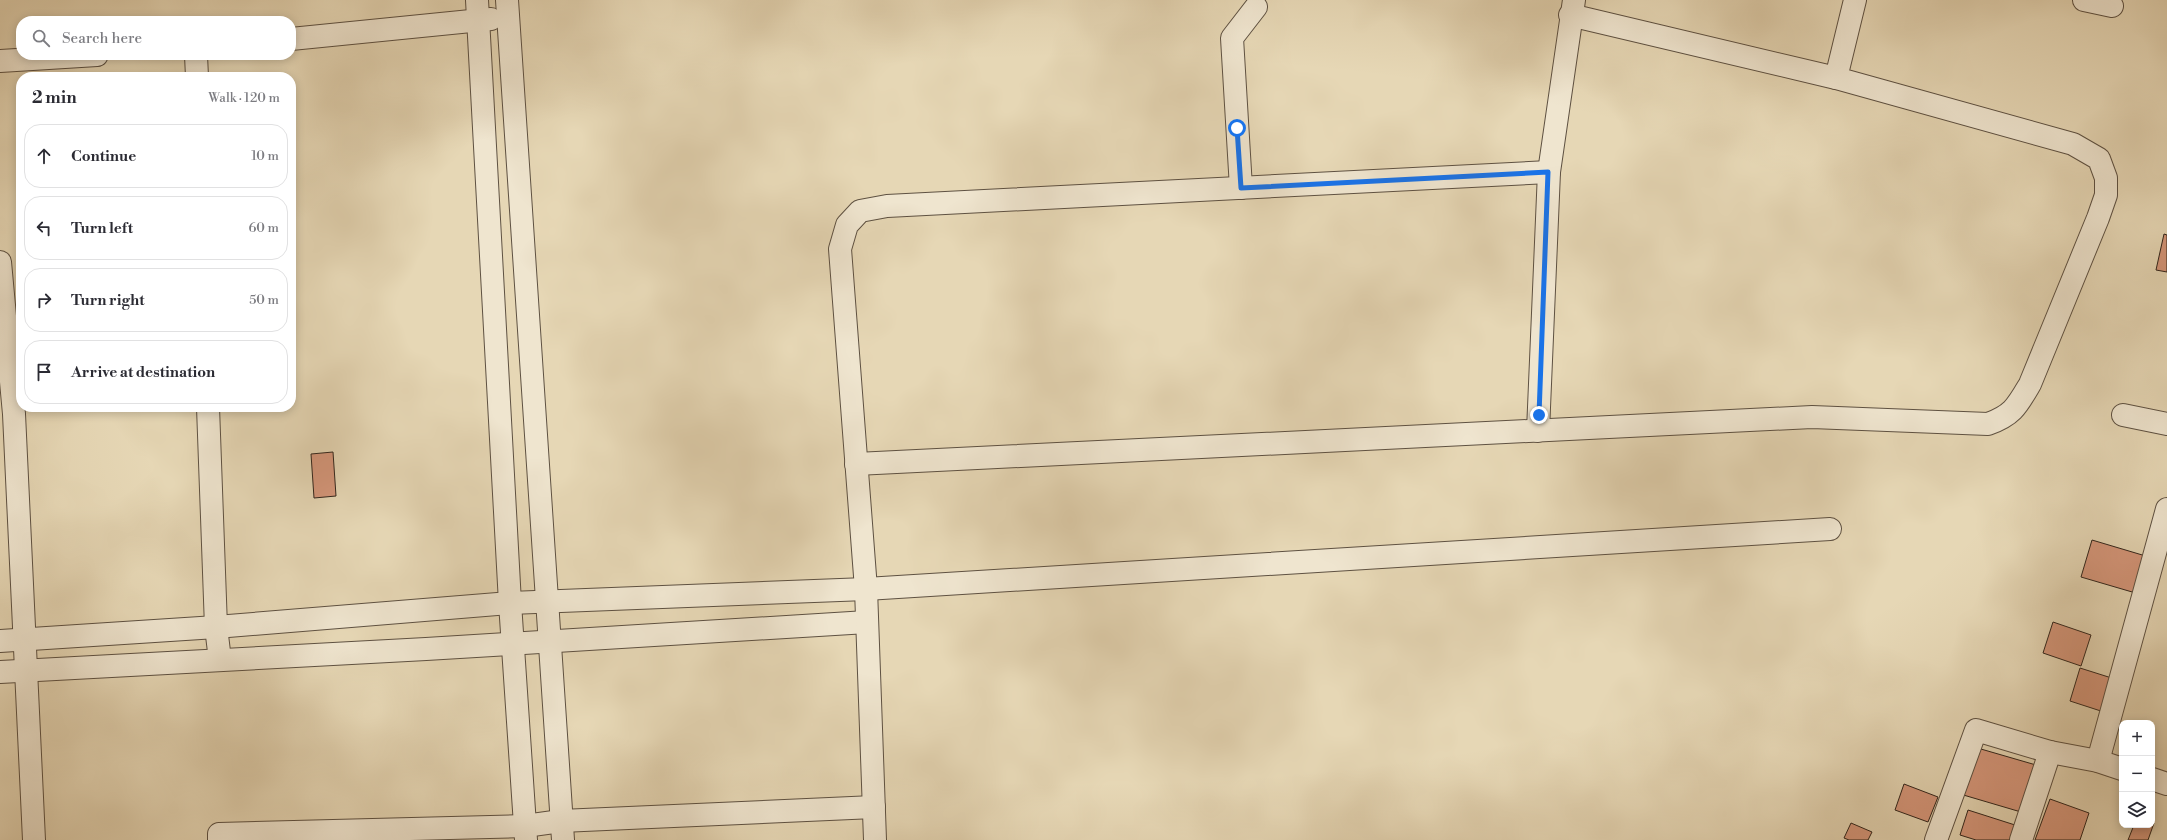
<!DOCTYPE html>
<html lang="en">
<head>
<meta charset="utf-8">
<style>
  :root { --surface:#fff; --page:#f7f7f7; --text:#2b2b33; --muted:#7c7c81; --line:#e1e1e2 }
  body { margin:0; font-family:"Libre Bodoni",serif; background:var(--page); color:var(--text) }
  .controls { position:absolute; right:12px; bottom:12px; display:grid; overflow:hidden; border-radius:8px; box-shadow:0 2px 10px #0003 }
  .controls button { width:36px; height:36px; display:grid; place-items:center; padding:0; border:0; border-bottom:1px solid var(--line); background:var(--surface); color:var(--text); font:20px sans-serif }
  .stop { position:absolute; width:12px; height:12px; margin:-9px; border:3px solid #1a73e8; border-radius:50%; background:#fff }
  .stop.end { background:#1a73e8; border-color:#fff; box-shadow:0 1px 4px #0008 }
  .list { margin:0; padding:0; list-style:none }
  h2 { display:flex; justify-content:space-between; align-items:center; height:52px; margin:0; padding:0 16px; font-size:17px }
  h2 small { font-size:13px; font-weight:400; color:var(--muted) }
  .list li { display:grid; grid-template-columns:26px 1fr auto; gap:12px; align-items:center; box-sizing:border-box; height:64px; margin:0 8px 8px; padding:0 8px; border:1px solid var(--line); border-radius:16px }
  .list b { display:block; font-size:15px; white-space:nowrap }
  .list em { font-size:13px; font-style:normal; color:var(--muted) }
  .icon { flex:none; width:22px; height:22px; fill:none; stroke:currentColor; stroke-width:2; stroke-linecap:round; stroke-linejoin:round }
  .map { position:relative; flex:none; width:2167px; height:840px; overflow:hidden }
  .search { position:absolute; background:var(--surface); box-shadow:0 2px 10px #0003; left:16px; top:16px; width:280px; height:44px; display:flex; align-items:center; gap:10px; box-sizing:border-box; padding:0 14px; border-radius:16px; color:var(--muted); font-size:15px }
  .panel { position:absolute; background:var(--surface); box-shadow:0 2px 10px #0003; left:16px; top:72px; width:280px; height:340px; border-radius:16px }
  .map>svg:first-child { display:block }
  .building { fill:#d6977b; stroke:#30241b }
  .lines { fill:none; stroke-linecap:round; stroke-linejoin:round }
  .street-casing { stroke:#5e5142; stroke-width:24 }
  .street { stroke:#efe5cf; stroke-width:22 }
  .route { stroke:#1a73e8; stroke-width:5 }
</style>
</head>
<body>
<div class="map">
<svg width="2167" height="840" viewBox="0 0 2167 840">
  <rect width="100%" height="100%" fill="#e6d7b5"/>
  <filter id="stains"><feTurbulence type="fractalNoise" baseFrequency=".005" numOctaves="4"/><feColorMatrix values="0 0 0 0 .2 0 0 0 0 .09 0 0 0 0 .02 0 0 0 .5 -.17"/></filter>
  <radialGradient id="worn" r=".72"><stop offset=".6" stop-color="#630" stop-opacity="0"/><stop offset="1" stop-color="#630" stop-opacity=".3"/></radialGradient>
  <g class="building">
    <polygon points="2164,234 2167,235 2167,272 2156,270"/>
    <polygon points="333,452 336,496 314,498 311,454"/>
    <polygon points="2092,540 2149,557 2139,594 2081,577"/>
    <polygon points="2053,622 2091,635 2081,666 2043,653"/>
    <polygon points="2080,668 2118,680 2107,713 2070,701"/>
    <polygon points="1974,747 2036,765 2021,812 1960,794"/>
    <polygon points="1904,784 1938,797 1928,822 1895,810"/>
    <polygon points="2050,799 2089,813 2080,840 2035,840"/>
    <polygon points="1968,810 2015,825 2010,840 1976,840 1960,835"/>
    <polygon points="2152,822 2154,823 2148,840 2128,840 2134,825 2152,825"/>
    <polygon points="1851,823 1872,832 1868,840 1849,840 1844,838"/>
  </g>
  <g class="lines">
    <g class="street-casing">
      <g id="street">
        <polyline points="477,0 510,603 526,840"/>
        <polyline points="507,0 563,840"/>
        <polyline points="2084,0 2112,6"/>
        <polyline points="1570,15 1836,78"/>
        <polyline points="291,39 491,19"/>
        <polyline points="196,55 197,77"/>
        <polyline points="0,61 97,55"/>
        <polyline points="1241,188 1232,38 1256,7"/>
        <polyline points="0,262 14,414 34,840"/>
        <polyline points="208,407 216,627 220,660"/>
        <polyline points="2123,415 2167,424"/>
        <polyline points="1538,431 1549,172 1574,0"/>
        <path d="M856,464L1812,417L1988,424C2013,415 2017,406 2030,384L2098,218L2106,195V178L2099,159L2073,144L1836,78L1855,0"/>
        <polyline points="0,641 216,627 510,603 866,589 1830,529"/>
        <polyline points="0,672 426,649 867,622"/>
        <polyline points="2098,761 2167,509"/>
        <polyline points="2152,779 2167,784"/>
        <polyline points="219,840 219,834 525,826 561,821 874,807"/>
        <polyline points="875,840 866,589 840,249 847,225 860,211 887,206 1549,172"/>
        <polyline points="1936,840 1976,730 2050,752 2098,761 2122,769"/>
        <polyline points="2021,840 2050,752"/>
      </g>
    </g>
    <use href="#street" class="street"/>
  </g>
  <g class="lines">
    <polyline class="route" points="1237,128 1241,188 1548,172 1539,415"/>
  </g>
  <rect width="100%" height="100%" filter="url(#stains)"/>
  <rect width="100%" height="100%" fill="url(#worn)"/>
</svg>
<div class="controls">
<button>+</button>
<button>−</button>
<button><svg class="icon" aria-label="layers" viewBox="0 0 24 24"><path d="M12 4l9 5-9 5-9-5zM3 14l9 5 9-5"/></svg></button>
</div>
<div class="stop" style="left:1237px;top:128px"></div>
<div class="stop end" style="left:1539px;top:415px"></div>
<div class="search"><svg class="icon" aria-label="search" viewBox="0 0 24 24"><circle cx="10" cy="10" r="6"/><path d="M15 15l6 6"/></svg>Search here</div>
<section class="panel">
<h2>2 min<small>Walk · 120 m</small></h2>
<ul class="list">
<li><svg class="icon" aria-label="ahead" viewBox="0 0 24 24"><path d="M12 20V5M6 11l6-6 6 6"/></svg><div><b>Continue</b></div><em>10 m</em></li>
<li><svg class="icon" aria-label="left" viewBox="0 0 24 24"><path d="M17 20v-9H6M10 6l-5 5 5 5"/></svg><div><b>Turn left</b></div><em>60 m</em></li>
<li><svg class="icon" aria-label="right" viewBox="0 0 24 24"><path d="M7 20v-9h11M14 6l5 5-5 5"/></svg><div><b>Turn right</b></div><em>50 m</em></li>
<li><svg class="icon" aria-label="arrive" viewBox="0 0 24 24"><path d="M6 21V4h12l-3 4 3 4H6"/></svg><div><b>Arrive at destination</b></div></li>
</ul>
</section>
</div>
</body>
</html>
